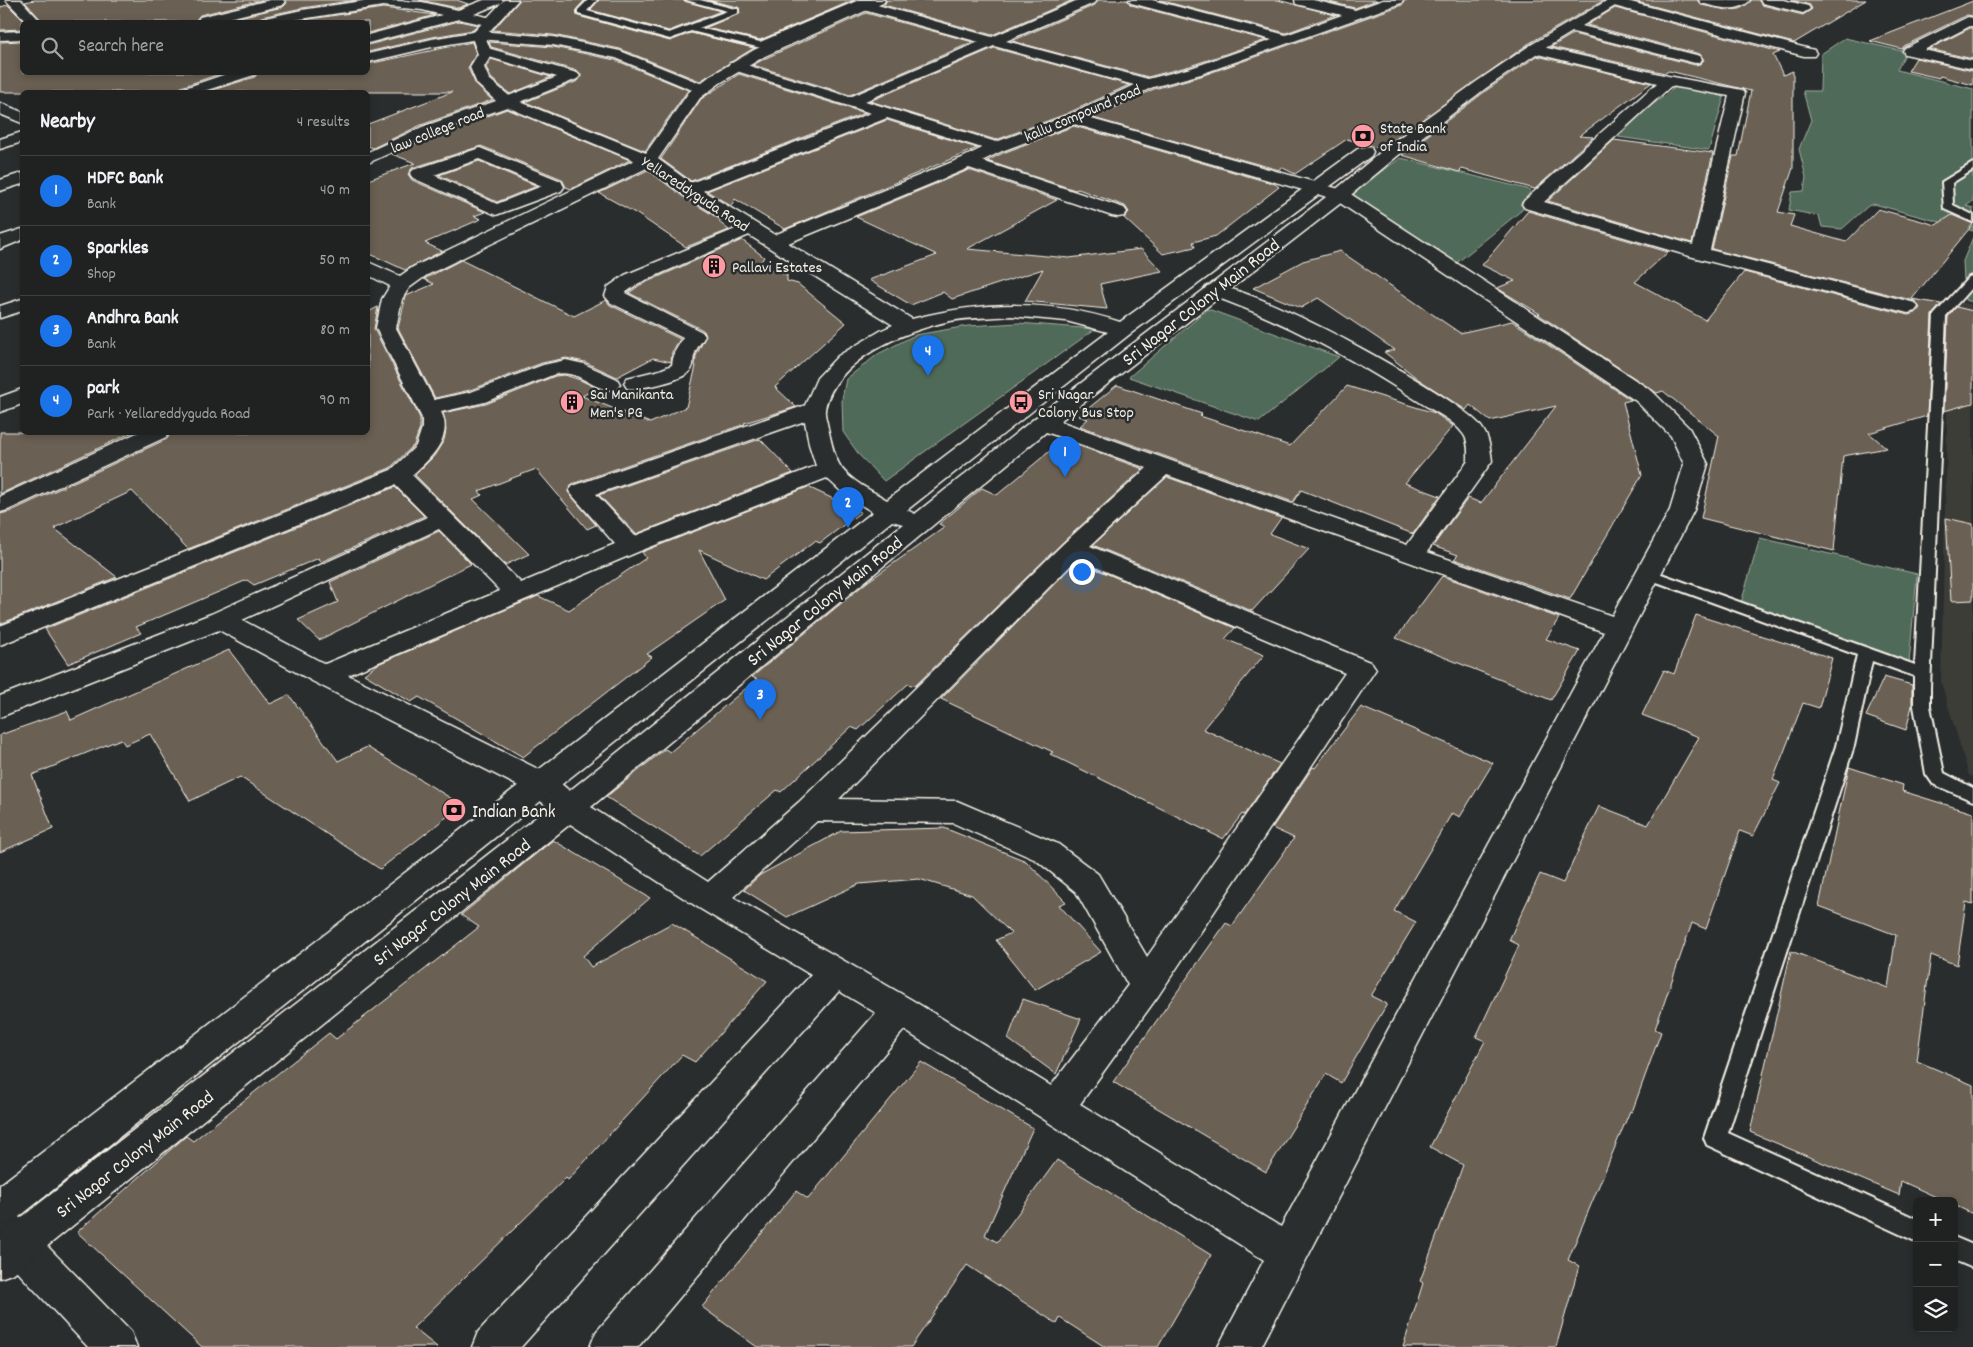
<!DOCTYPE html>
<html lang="en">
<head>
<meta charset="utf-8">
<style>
  :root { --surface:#202222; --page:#282a2a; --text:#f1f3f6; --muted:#a2a4a5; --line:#3d3f40; --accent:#1a73e8 }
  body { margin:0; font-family:Dekko,sans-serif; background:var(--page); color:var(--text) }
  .controls { position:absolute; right:15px; bottom:15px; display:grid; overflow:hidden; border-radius:8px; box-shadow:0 2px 8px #0003 }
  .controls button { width:45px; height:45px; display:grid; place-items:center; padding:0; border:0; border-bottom:1px solid var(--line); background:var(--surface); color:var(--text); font:25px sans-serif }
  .you { position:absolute; left:1081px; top:571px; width:18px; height:18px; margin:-12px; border:4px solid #fff; border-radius:50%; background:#1a73e8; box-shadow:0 0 0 8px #1a73e833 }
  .badge { display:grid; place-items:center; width:32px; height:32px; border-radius:50%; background:var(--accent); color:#fff; font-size:16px; font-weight:700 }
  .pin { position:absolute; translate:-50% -41px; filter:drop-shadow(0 1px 2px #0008) }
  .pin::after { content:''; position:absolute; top:26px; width:18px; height:15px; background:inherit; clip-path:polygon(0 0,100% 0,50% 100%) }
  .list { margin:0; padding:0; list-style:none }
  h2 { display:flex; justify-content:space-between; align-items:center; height:65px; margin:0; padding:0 20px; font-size:21px }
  h2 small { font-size:16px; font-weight:400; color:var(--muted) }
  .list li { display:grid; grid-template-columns:32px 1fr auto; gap:15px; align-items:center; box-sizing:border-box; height:70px; padding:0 20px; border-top:1px solid var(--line) }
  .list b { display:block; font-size:19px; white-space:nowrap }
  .list p { margin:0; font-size:16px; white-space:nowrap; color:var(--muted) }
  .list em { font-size:16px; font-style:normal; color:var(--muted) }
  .icon { flex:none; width:28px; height:28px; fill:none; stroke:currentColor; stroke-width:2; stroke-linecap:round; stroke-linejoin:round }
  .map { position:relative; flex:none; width:1973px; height:1347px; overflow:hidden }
  .search { position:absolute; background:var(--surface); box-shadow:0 2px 8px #0003; left:20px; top:20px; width:350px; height:55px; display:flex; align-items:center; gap:12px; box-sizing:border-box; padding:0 18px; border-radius:8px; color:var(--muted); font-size:19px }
  .panel { position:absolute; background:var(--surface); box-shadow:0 2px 8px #0003; left:20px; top:90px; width:350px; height:345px; border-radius:8px }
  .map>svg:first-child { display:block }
  .built { fill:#3e3c39 }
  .green { fill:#4f6a59; stroke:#a2aea0 }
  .building { fill:#6b6052; stroke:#f4f1e8 }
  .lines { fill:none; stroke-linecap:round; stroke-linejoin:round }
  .lane-casing { stroke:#f4f1e8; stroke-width:4 }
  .street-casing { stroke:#f4f1e8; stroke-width:3 }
  .secondary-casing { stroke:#f4f1e8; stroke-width:3 }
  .lane { fill:#2a2d2e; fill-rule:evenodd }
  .street { fill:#2a2d2e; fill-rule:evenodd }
  .secondary { fill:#2a2d2e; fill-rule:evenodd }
  .labels { text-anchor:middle; stroke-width:5; stroke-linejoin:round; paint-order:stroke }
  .far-street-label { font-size:16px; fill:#f4f1e8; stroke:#2a2d2e }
  .far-poi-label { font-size:16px; fill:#f4f1e8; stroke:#2a2d2e; text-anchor:start }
  .street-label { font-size:19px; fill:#f4f1e8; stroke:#2a2d2e }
  .poi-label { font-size:19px; fill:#f4f1e8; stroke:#2a2d2e; text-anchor:start }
</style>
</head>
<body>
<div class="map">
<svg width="1973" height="1347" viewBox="0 0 1973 1347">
  <rect width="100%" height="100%" fill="#2a2d2e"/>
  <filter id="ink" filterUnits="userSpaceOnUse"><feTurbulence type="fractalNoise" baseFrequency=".02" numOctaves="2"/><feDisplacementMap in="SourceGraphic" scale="10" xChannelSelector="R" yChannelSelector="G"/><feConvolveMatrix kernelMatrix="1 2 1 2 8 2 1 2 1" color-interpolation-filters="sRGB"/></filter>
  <g filter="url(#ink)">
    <polygon class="built" points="1950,300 1973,305 1973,777 1969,775 1941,682"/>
    <g class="green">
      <polygon points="1845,38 1906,52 1897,70 1973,89 1973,201 1966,206 1973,208 1973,231 1874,204 1868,206 1842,229 1822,227 1819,216 1789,210 1792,192 1804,191 1806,177 1799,149 1811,120 1803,91 1820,91 1821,54"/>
      <polygon points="1681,83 1724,97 1709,150 1618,137 1647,109"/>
      <polygon points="1401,158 1531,190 1522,210 1454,265 1345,196"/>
      <polygon points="1973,237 1973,302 1965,300 1963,261"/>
      <polygon points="1208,309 1339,357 1259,422 1129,377"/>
      <polygon points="1018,323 1095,329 884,481 860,456 843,432 842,399 846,379 878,354 915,335 968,326"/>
      <polygon points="1760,538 1917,574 1909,663 1741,603"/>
    </g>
    <g class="building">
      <polygon points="34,0 262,0 200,15 196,20 198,22 43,22 25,2"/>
      <polygon points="286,0 356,0 302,8 261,17 257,22 218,22 283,7 287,3"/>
      <polygon points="419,0 457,0 468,4 458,8"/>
      <polygon points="520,0 585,0 577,9 578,16 670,41 691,33 754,48 700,81 620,49 553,35 493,30"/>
      <polygon points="599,0 684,0 721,11 669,31 590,10"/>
      <polygon points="708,0 854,0 760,40 705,28 740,13 738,7"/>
      <polygon points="887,0 1073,0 992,35 884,5"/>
      <polygon points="1098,0 1127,0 1131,5 1266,40 1190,66 1148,77 1012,41 1095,5"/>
      <polygon points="1159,0 1278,0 1335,15 1286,33"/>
      <polygon points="1321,0 1377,0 1355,8"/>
      <polygon points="1405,0 1604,0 1528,44 1382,149 1347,139 1295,174 1281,167 1279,170 1093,118 1154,89 1201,76 1402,5"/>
      <polygon points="1630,0 1697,0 1701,5 1727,10 1740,9 1752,0 1758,0 1762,5 1803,15 1812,9 1810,5 1791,0 1866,0 1794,43"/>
      <polygon points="1973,1 1973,16 1967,15 1904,46 1902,49 1870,41"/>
      <polygon points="8,5 25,22 22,22 22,29 0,30 0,7"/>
      <polygon points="383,8 435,15 368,33 368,22 291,22"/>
      <polygon points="1615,8 1780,52 1773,55 1783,75 1793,71 1793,168 1778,212 1794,215 1790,226 1846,242 1878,209 1936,225 1952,215 1973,224 1912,299 1941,304 1932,315 1927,416 1869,433 1887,448 1843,456 1834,551 1701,518 1719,436 1663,391 1657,393 1538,314 1540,314 1497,288 1515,281 1482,265 1528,211 1668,252 1635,282 1705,320 1744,272 1908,315 1916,313 1920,308 1915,301 1712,249 1733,156 1738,156 1751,91 1669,71 1665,73 1551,47 1573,34 1695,65 1700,64 1704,60 1700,54 1587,25"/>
      <polygon points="866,13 973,42 850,95 753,65 766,58"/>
      <polygon points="459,21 478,25 473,30 432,37 368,52 368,45"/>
      <polygon points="1970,28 1973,28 1973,59 1929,49"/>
      <polygon points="22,41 22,72 225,72 181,87 177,92 0,92 0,42"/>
      <polygon points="472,42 476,54 468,68 476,85 492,100 421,125 373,148 368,146 368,124 452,92 206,92 255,77 258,72 368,72 368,64"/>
      <polygon points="489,42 553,47 615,60 688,90 645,151 525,102 578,81 581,75 578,71 491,47"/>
      <polygon points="994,48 1129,85 1066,114 996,140 870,101"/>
      <polygon points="1537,56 1651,83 1579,136 1593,137 1535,189 1462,169 1459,172 1402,155 1487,90"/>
      <polygon points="1916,58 1973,71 1973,85 1940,76 1939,78 1908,71"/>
      <polygon points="491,59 551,77 510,94 491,78 486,67"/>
      <polygon points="739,74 865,113 691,181 661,159 701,99"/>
      <polygon points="507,109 630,160 571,189 566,187 562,179 481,146 412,168 408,174 412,180 485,212 474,216 481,219 425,243 442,251 405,270 368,253 368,180 415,163 392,154 435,135"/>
      <polygon points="887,120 977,148 785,229 735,199 731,206 707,191"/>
      <polygon points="1074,126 1275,184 1279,187 1216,236 1193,242 1195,247 1163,254 1124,218 1129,212 1125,206 1078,189 1075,190 987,161 1003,153"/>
      <polygon points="1614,140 1713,153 1692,243 1548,201"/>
      <polygon points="479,161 537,186 497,202 439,175"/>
      <polygon points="648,170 682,196 721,220 719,222 729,230 686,247 637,214 599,193"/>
      <polygon points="969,170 1057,200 967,249 1069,258 1141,249 1162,271 1100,284 1107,309 1025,301 1043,269 952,299 943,292 911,305 869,280 937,255 856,217"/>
      <polygon points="742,240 764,257 758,266 787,275 787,281 798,284 846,323 775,387 796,407 744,423 745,424 572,484 568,492 596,525 587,529 536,469 479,491 482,495 473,499 529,554 505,565 415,475 434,456 444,440 446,430 443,413 486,404 555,376 565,375 580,380 597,388 582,396 650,423 686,407 696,366 695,366 696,356 706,335 703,330 629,293 640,285"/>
      <polygon points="1340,251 1460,333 1512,321 1631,400 1623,402 1642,475 1570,599 1454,559 1458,555 1433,546 1468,498 1481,503 1556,406 1490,421 1470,405 1466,410 1418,379 1384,352 1395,350 1318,298 1301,308 1253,288 1303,261"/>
      <polygon points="461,260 574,316 606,300 610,305 680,339 672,352 671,362 653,358 617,377 585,362 566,358 542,363 470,390 435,398 398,328 406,296 434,284 424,279"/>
      <polygon points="378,307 374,329 420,418 420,428 414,445 390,468 188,549 132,491 54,528 117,577 0,624 0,514 9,512 167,439 171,432 368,432 368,312"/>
      <polygon points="1956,307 1973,311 1973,403 1944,411 1948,317"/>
      <polygon points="1117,385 1202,414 1200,416 1290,446 1347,386 1435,413 1453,426 1405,483 1440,496 1413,534 1301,490 1293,502 1080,426 1088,419 1079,416"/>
      <polygon points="0,432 133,432 0,494"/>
      <polygon points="760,439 793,473 636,534 599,495"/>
      <polygon points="1063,440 1143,469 1063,542 915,686 908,684 858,730 851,727 781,792 777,790 700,856 606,797 665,749 670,752 757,679 752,677 867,582 945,527 939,524 982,488 997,495"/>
      <polygon points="1167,477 1281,518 1270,534 1309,549 1252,611 1093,545"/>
      <polygon points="395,487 424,516 321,562 319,558 254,585 247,580 136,627 141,633 68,664 45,629"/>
      <polygon points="808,487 861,512 820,543 815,541 763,580 699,550 725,600 647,654 652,657 523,757 419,697 411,702 364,674 378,664 538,596 569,610 646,558 642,552"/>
      <polygon points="1946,518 1973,524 1973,600 1951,601"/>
      <polygon points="439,531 471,564 319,640 298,620 338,602 330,582"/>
      <polygon points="1077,561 1235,628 1225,639 1264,655 1203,729 1280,764 1244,815 1242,814 1223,839 1050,754 1053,752 941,699"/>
      <polygon points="1442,576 1559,618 1546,639 1580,651 1551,700 1396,638"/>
      <polygon points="1696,615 1832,658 1819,708 1803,703 1773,780 1780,783 1753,836 1740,831 1706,929 1692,923 1655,1029 1661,1032 1632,1112 1630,1111 1568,1260 1579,1266 1556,1347 1403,1347 1423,1283 1420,1281 1463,1165 1430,1147 1485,1041 1476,1037 1519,945 1509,940 1540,874 1563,883 1599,806 1648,825 1699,737 1642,715 1664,670 1674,674"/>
      <polygon points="229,650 270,704 289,695 338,761 367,747 462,805 380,869 240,777 190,801 150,734 125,745 121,739 32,775 53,829 0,852 0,735 67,711 71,720"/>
      <polygon points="1884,677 1912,685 1912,706 1906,730 1866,716"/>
      <polygon points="1361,707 1493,763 1460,817 1452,813 1394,911 1416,922 1371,996 1387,1004 1341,1083 1326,1074 1266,1172 1113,1082 1226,923 1232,926 1294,838 1272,828 1313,767 1315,768"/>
      <polygon points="1849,767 1903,785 1902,791 1973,813 1973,904 1966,902 1957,965 1931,955 1917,1061 1973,1085 1973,1214 1954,1205 1954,1201 1945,1201 1901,1181 1899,1195 1750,1132 1791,951 1888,988 1896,935 1819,906"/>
      <polygon points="944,828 1026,861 1066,902 1059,905 1101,952 1035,990 996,940 1011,933 972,895 919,879 859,884 787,917 744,890 760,875 841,831"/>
      <polygon points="553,840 650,898 583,956 591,967 672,923 767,981 695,1062 682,1055 568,1180 566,1178 413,1328 437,1347 202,1347 77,1232 186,1136 193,1141 329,1033 336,1039 479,927 461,915"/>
      <polygon points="1023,999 1081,1019 1056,1074 1008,1039"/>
      <polygon points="921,1062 1033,1128 985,1235 997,1242 1057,1160 1211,1255 1158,1347 1105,1347 1060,1318 1057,1324 967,1265 911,1347 757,1347 702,1307 796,1191 808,1199"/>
    </g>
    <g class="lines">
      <g class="lane-casing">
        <g id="lane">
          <polygon points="588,0 597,0 587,11 669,33 727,11 686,0 700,0 735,9 738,9 738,13 699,28 760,42 859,0 870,0 761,48 691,31 670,39 578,14 578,10"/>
          <polygon points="1973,163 1973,170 1952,183 1953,205 1973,215 1973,222 1944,209 1942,182"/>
          <polygon points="1973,276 1973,286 1946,316 1930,688 1930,706 1944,773 1973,788 1973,801 1933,784 1926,774 1914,706 1914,676 1872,661 1854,746 1728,1133 1917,1219 1917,1242 1707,1145 1704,1138 1836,746 1857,655 1643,577 1640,574 1643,571 1653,571 1915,665 1934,315 1969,277"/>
          <polygon points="1954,1237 1973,1245 1973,1268 1954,1260"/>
        </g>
      </g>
      <g class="street-casing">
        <g id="street">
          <polygon points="6,0 21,0 41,22 27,22"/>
          <polygon points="270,0 283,0 285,2 283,5 212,22 200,22 198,20 200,17"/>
          <polygon points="369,0 422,2 458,10 484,0 503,0 501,3 474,14 496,19 498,22 496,25 491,26 459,19 368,43 368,35 442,15 422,10 383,6 282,22 259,22 261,19 302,10"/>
          <path d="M1078,0H1096L1094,3L1006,41L1148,79L1191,68L1272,40L1131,3L1129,0H1152L1286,35L1342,15L1296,4L1295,0H1313L1355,10L1383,0H1403L1401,3L1201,74L1153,87L1088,118L1346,191L1652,391L1689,428L1708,464L1694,510L1261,1347H1218L1264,1260L904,1030L638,1347H590L596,1332L876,1013L839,991L521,1347H472L478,1332L811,975L699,908L558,816L530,792L314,682L219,630L0,717V696L211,614L427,517L395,485L0,645V626L391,470L416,446L422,428V418L376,328L382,299L390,286L368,275V262L400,276L413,267L643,156H655L657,160L655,164L427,275L409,288L402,299L396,328L434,400L471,392L543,365L566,360L584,364L617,379L620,384L617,389C593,394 583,369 555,374L485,402L441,412C454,437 430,459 412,475L521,583L615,544L573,496L569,491L573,486L806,405L814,403L822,405L825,410L822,415L596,494L635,536L821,464L829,462L837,464L841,469L837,474L640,551L348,675L552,776L580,800L708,882L799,802L1064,543L1147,468L1035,428L1032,423L1035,418L1043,416L1051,418L1407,545L1468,461C1468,453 1469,442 1464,435C1453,419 1433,411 1418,401C1351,358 1283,320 1207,294L1204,290L1207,286C1243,277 1450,393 1478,423C1489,435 1490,446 1492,461L1427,552L1612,616L1670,510L1684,464L1671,436L1636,401L1334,199L1074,124L1002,151L982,161L1124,208L1127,212L1124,216L1118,217L1112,216L969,168L781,246L774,248L767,246L765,242L767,238L962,158L982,148L887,118L695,194L689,195L683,194L680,190L683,186L871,113L730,69L728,66L730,63H740L850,97L979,42L860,9L858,6L860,3H870L992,37ZM994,46L1134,85L1067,116L996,142L865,101ZM1167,475L1604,632L1281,1227L1080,1104L1158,996L1376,669L1372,663L1090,546ZM439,529L500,591L325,664L242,620ZM1077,559L1345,673L1147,957L1098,874L1058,844L957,801L839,799ZM817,821L953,823L1036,860L1076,892L1128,985L1051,1086L912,1000L733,897Z"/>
          <polygon points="1610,0 1623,0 1814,50 1816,53 1814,56 1804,56 1610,5 1608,2"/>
          <path d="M1699,0H1750C1738,14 1717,7 1701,3Z"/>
          <polygon points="1760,0 1783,0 1808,6 1810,9 1803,13 1762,3"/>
          <polygon points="1968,17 1973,18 1973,26 1970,26 1924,50 1973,61 1973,69 1905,54 1903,51 1905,48"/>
          <polygon points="1570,23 1700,56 1702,59 1700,62 1695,63 1565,30 1563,27"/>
          <polygon points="22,31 22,39 0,40 0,32"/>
          <polygon points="478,31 553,37 620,51 707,86 710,89 707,92 697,92 616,58 553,45 478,39 432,47 368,62 368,54 432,39"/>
          <path d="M1534,45L1668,76L1742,90L1745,93L1710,250L1915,303L1918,307L1915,311L1908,313L1693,257L1525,208L1522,204L1525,200L1657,83L1529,52L1527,49L1529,46ZM1671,86L1729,96L1693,245L1544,202Z"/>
          <polygon points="484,47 577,73 580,76 577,79 513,105 501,105 499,102 501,99 557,77 479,54 477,51 479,48"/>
          <polygon points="232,72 256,72 254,75 201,92 179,92 182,89"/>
          <polygon points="0,103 22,112 22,123 0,114"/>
          <polygon points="22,132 22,142 0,149 0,139"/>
          <path d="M480,148L561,181L564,187L561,191L496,215L413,178L410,174L413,170ZM479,159L542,186L497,204L434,175Z"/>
          <polygon points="22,173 22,184 0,191 0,180"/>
          <path d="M750,223L756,224L759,228L756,232L639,283L625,293L702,332L705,336C702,341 697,347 695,353C692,359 695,366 690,371C682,381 639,390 627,388L624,383L627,378L660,370L672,365L674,353L683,338L611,303L605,296L608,287L625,275Z"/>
          <polygon points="22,229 22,240 0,249 0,236"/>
          <polygon points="22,389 22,404 0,412 0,397"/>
          <polygon points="139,432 169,432 166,437 8,510 0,512 0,496"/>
          <polygon points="0,1206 14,1212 131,1332 137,1347 88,1347 0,1253"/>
        </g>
      </g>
      <g class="secondary-casing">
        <g id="secondary">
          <path d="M504,0H518L485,36L492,54L484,67L489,79L513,99L646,153L689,92L710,76L754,50L802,28L867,0H885L883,3L765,56L720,83L700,98L658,159L695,186L912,319C983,301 1050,299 1120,322L1359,148H1371L1373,152L1371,156L1130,334L907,510L915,514L1035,418L1334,191L1389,145L1476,82L1529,46L1608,0H1625L1539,52L1486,88L1401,153L1346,199L1051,428L580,816L14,1273L0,1278V1234L558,800L903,524L892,521L14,1221L0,1226V1185L873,512L846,496L817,469L809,444L803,410L817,378L838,356L882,330L893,325L683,194L643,164L507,107L434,133L368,163V152L422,127L496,101L477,84L470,67L478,54L471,35ZM1011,316L1066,321L1108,332L887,500C874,492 846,479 839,464C833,453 831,440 828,428C827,422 824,414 825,409C836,358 905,331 950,321C970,317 991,318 1011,316Z"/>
          <polygon points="22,299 22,311 0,318 0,306"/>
        </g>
      </g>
      <use href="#lane" class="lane"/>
      <use href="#street" class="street"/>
      <use href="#secondary" class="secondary"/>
    </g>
  </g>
  <defs>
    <g id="bank-disc" transform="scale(1.25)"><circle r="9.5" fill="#ff9aa2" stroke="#2a2d2e"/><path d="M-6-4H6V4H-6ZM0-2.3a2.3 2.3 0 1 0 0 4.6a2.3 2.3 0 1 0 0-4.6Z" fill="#111"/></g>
    <g id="building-disc" transform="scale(1.25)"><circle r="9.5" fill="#ff9aa2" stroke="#2a2d2e"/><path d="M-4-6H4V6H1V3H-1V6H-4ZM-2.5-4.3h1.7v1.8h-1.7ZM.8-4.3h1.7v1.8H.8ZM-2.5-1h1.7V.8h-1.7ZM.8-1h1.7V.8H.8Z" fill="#111"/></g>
    <g id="bus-disc" transform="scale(1.25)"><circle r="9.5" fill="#ff9aa2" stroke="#2a2d2e"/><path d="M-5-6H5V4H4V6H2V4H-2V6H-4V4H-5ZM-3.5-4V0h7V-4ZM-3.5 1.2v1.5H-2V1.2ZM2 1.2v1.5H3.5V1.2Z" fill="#111"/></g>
  </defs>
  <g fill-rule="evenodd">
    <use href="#bank-disc" x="1363" y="136"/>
    <use href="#building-disc" x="714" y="266"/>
    <use href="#building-disc" x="572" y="402"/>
    <use href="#bus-disc" x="1021" y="402"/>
    <use href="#bank-disc" x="454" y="810"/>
  </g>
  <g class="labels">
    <g class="far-street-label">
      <text transform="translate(1082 112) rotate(-23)" y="6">kallu compound road</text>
      <text transform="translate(437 129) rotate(-22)" y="6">law college road</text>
      <text transform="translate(696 193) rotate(33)" y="6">Yellareddyguda Road</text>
    </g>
    <g class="far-poi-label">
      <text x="1380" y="133">State Bank<tspan x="1380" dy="18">of India</tspan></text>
      <text x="732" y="272">Pallavi Estates</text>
      <text x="590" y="399">Sai Manikanta<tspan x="590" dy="18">Men's PG</tspan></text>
      <text x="1038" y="399">Sri Nagar<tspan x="1038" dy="18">Colony Bus Stop</tspan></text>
    </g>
    <g class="street-label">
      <text transform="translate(1200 301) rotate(-38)" y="7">Sri Nagar Colony Main Road</text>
      <text transform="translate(824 600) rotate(-39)" y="7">Sri Nagar Colony Main Road</text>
      <text transform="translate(451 901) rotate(-38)" y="7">Sri Nagar Colony Main Road</text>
      <text transform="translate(134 1153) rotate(-38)" y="7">Sri Nagar Colony Main Road</text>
    </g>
    <g class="poi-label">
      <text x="472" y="817">Indian Bank</text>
    </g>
  </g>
</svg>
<div class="controls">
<button>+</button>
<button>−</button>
<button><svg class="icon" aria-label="layers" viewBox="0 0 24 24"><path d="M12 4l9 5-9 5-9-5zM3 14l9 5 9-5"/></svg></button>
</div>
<div class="you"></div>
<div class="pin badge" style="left:1065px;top:477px">1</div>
<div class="pin badge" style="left:848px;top:528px">2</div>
<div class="pin badge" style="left:760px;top:720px">3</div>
<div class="pin badge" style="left:928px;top:376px">4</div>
<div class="search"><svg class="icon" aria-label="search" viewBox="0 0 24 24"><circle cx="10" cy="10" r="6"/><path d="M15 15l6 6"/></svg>Search here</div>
<section class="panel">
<h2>Nearby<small>4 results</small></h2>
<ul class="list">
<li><span class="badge">1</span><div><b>HDFC Bank</b><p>Bank</p></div><em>40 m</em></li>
<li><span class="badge">2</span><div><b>Sparkles</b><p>Shop</p></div><em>50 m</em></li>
<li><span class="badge">3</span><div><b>Andhra Bank</b><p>Bank</p></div><em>80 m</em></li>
<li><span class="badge">4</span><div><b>park</b><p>Park · Yellareddyguda Road</p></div><em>90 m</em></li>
</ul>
</section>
</div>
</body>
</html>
